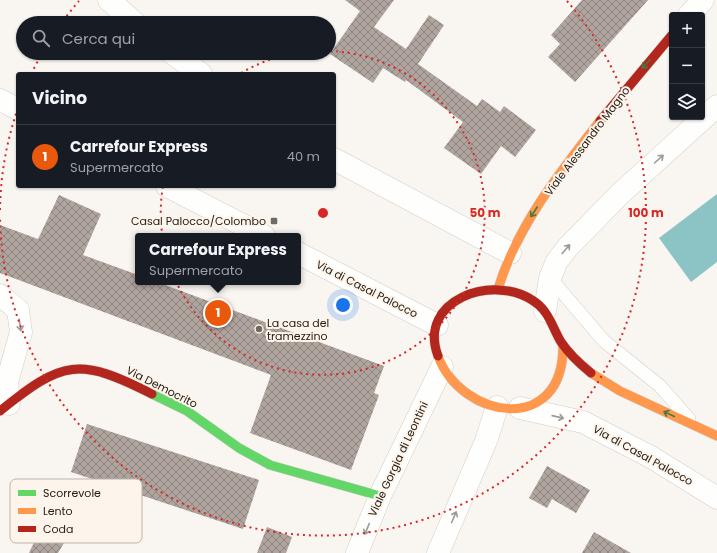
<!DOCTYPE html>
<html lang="it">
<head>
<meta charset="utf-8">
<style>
  :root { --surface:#171b24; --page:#20242c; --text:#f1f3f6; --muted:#9ea1a6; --line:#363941; --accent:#ea580c }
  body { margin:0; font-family:Poppins,sans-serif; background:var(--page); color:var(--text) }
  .controls { position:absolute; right:12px; top:12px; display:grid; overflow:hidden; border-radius:4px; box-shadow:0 1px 3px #0004 }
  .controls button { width:36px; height:36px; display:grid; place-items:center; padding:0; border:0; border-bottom:1px solid var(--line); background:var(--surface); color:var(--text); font:20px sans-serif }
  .you { position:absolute; left:343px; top:305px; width:14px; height:14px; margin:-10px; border:3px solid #fff; border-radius:50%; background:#1a73e8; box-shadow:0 0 0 6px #1a73e833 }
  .badge { display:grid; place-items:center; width:26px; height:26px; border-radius:50%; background:var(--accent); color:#fff; font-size:13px; font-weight:700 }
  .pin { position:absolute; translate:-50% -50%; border:2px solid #fff; box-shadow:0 1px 4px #0006 }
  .popup { position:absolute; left:135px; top:233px; width:166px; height:52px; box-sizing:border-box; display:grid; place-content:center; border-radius:4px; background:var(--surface); filter:drop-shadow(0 1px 3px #0005); font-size:13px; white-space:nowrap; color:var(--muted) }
  .popup b { font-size:15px; color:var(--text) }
  .popup::after { content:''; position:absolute; left:50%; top:100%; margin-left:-8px; border:8px solid transparent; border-top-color:var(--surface) }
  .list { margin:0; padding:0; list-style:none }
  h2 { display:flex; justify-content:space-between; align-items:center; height:52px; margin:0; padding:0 16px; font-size:17px }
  h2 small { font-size:13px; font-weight:400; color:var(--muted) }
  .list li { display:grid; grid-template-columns:26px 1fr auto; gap:12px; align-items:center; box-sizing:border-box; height:64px; padding:0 16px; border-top:1px solid var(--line) }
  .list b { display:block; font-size:15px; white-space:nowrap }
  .list p { margin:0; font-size:13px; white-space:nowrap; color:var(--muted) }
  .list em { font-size:13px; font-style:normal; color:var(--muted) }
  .icon { flex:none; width:22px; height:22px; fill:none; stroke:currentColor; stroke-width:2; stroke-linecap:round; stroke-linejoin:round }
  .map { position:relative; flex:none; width:717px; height:553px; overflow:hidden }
  .search { position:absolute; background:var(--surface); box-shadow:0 1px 3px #0004; left:16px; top:16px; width:320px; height:44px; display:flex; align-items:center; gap:10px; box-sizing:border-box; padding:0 14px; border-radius:22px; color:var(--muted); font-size:15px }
  .panel { position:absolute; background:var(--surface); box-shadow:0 1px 3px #0004; left:16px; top:72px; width:320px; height:116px; border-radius:4px }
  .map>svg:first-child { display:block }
  .water { fill:#8cc3c4 }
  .building { fill:url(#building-cross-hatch) }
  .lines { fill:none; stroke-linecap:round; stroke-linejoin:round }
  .lane-casing { stroke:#d2cdc7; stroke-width:14 }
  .street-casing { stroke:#d2cdc7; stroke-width:23 }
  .fast-casing { stroke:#d2cdc7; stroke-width:10 }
  .slow-casing { stroke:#d2cdc7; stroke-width:10 }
  .jam-casing { stroke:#d2cdc7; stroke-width:10 }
  .lane { stroke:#fefefd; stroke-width:13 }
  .street { stroke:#fefefd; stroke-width:22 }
  .fast { stroke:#63d668; stroke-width:9 }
  .slow { stroke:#ff974d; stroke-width:9 }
  .jam { stroke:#b3261e; stroke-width:9 }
  .oneway { stroke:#457b40 }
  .oneway2 { stroke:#9d9a96 }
  .ring { fill:none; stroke:#d62828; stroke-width:2; stroke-dasharray:2 4 }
  .poi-dot { fill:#706b64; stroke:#fdf5ec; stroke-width:1.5 }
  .labels { text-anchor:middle; stroke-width:4; stroke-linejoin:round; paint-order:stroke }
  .street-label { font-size:11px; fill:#272018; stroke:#fdf5ec }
  .poi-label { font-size:11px; fill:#272018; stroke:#fdf5ec; text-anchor:end }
  .key { fill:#fdf5ec; stroke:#bdb5ac; stroke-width:1 }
  .key-label { font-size:11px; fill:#272018 }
  .centre { fill:#d62828; stroke:#fdf5ec; stroke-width:2 }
  .ring-label { font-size:12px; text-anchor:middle; font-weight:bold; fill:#d62828; stroke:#fdf5ec; stroke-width:4; stroke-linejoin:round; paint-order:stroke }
</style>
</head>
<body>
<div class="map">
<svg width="717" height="553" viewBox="0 0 717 553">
  <defs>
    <pattern id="building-cross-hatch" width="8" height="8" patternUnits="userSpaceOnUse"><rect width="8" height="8" fill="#b0a49f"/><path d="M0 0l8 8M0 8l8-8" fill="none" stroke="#8f8581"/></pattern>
  </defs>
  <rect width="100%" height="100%" fill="#f9f5f0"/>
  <polygon class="water" points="717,194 717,262 691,282 659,238"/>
  <g class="building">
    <polygon points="345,0 394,0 374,27 406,49 429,15 444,25 418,64 477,106 482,99 500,112 504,106 536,130 515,157 501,146 481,174 444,148 463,122 406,80 405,82 383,68 373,83 330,54 360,11"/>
    <polygon points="582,0 648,0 575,82 548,57 560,44 551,35"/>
    <polygon points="59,195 101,214 83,255 138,275 138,282 157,282 384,366 374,393 379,395 351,470 250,433 271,375 0,273 0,225 38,239"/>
    <polygon points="87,424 259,480 243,529 71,472"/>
    <polygon points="547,466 590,490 576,513 552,499 547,508 529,498"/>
    <polygon points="37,508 56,518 48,533 65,541 58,553 29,553 36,538 24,532"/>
    <polygon points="267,527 292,537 286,553 257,553"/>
    <polygon points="594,532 631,553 582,553"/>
  </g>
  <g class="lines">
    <g class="lane-casing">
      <polyline id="lane" points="550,278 604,341 660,386 689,419"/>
    </g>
    <g class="street-casing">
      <g id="street">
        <polyline points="109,0 135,23"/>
        <polyline points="689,15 703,0"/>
        <polyline points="172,53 201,74"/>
        <polyline points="0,100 18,109"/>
        <polyline points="334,159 510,253"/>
        <polyline points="167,186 264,236"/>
        <polyline points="298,253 437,325"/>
        <polyline points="0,295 18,310 21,332 7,382 9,404"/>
        <polyline points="545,311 550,278 557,261 568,247 621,193 717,106"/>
        <polyline points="520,408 583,422 651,457 717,498"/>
        <polyline points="357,553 380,496 442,367"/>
        <polyline points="438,553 486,441 497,407"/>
      </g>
    </g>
    <g class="fast-casing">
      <polyline id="fast" points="152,394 187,411 239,448 270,465 380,496"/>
    </g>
    <g class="slow-casing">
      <g id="slow">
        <path d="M498,289C517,226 560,172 600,121"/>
        <path d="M438,356C461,419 564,437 563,345"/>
        <polyline points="591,373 620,391 717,436"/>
      </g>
    </g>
    <g class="jam-casing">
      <g id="jam">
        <polyline points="600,121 672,35"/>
        <path d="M438,356C417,300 492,274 532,300C549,310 552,327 561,342C569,354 580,364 591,373"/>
        <path d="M0,411C63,360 79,357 152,394"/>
      </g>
    </g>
    <use href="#lane" class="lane"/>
    <use href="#street" class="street"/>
    <use href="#fast" class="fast"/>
    <use href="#slow" class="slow"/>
    <use href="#jam" class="jam"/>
  </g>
  <defs><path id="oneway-shaft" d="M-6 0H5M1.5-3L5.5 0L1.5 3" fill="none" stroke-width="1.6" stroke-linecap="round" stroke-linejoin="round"/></defs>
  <g class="oneway">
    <use href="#oneway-shaft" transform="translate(646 64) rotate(131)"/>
    <use href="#oneway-shaft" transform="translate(534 212) rotate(123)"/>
    <use href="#oneway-shaft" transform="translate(669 414) rotate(-155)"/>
  </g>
  <g class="oneway2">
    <use href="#oneway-shaft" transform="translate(659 159) rotate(-42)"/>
    <use href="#oneway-shaft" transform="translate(566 249) rotate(-50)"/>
    <use href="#oneway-shaft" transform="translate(20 325) rotate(82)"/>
    <use href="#oneway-shaft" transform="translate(558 417) rotate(13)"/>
    <use href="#oneway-shaft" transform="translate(454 517) rotate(-67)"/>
    <use href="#oneway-shaft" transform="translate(367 529) rotate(112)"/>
  </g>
  <g class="ring">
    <path d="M241 73A162 162 0 0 1 296 53M330 51A162 162 0 1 1 163 186"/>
    <path d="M0 210A323 323 0 0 1 18 108M31 74A323 323 0 0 1 42 54M63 21A323 323 0 0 1 79 1M567 1A323 323 0 1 1 0 216"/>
  </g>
  <g class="poi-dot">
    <rect x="270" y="217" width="8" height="8" rx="2"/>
    <circle cx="259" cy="329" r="4"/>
  </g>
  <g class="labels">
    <g class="street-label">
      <text transform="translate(587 141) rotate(-53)" y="4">Viale Alessandro Magno</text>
      <text transform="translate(367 289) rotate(27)" y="4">Via di Casal Palocco</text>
      <text transform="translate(162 387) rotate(27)" y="4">Via Democrito</text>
      <text transform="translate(643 455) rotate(29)" y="4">Via di Casal Palocco</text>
      <text transform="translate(398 459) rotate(-65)" y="4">Viale Gorgia di Leontini</text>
    </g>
    <g class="poi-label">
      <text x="266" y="225">Casal Palocco/Colombo</text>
      <text x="267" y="327" text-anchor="start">La casa del<tspan x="267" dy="13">tramezzino</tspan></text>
    </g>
  </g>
  <rect x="10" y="479" width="132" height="64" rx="6" class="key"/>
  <rect x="18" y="490" width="18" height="6" fill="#63d668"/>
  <rect x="18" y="508" width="18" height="6" fill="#ff974d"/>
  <rect x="18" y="526" width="18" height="6" fill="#b3261e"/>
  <g class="key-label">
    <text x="43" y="497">Scorrevole</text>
    <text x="43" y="515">Lento</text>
    <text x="43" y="533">Coda</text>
  </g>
  <circle cx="323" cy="213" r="6" class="centre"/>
  <g class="ring-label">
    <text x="485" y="217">50 m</text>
    <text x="646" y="217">100 m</text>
  </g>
</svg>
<div class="controls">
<button>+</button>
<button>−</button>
<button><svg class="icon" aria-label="layers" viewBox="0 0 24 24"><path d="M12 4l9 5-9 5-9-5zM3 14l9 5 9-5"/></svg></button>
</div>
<div class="you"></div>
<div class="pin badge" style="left:218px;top:313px">1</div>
<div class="popup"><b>Carrefour Express</b>Supermercato</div>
<div class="search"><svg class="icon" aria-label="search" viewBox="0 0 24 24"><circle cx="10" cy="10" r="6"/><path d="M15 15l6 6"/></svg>Cerca qui</div>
<section class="panel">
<h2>Vicino<small></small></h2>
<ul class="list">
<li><span class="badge">1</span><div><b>Carrefour Express</b><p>Supermercato</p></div><em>40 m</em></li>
</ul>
</section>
</div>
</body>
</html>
